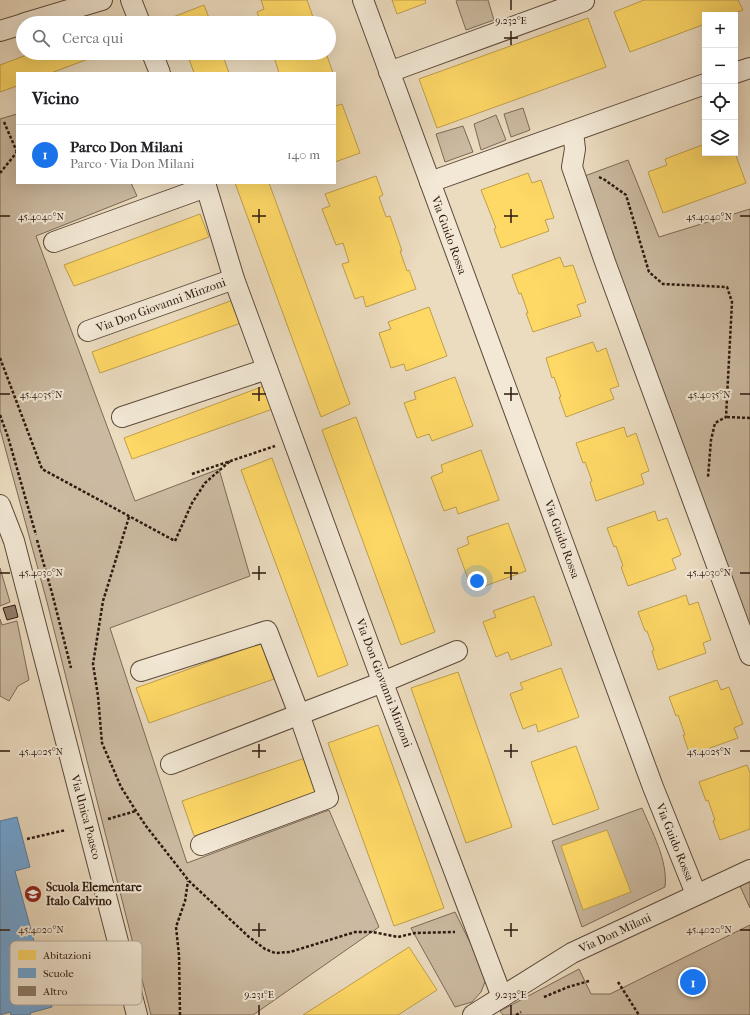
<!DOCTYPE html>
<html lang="it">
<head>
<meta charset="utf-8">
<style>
  :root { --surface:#fff; --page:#f2f2f2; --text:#202124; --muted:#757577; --line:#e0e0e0; --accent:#1a73e8 }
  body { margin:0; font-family:"IM FELL French Canon",serif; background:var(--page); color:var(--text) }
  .controls { position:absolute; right:12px; top:12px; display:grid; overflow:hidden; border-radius:0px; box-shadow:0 4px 16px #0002 }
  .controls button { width:36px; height:36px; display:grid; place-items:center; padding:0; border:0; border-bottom:1px solid var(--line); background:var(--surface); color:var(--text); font:20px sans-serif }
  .you { position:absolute; left:477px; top:581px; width:14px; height:14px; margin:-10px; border:3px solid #fff; border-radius:50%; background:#1a73e8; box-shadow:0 0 0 6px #1a73e833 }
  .badge { display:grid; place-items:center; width:26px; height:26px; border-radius:50%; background:var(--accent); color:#fff; font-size:13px; font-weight:700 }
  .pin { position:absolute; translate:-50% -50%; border:2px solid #fff; box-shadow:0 1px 4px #0006 }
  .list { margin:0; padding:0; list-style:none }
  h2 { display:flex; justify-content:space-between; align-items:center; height:52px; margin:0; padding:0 16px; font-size:17px }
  h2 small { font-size:13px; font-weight:400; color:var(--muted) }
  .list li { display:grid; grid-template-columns:26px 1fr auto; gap:12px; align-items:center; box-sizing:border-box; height:60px; padding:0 16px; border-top:1px solid var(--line) }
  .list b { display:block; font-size:15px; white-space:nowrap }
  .list p { margin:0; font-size:13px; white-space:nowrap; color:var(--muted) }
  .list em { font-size:13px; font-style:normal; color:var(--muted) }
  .icon { flex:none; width:22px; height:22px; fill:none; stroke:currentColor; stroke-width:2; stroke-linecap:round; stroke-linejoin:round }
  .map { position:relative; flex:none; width:750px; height:1015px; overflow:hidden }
  .search { position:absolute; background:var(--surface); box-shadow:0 4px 16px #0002; left:16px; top:16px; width:320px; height:44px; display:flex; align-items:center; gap:10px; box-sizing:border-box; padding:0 14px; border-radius:22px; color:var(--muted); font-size:15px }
  .panel { position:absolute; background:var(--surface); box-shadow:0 4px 16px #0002; left:16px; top:72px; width:320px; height:112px; border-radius:0px }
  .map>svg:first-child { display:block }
  .green { fill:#cbbaa1; stroke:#7c6a58 }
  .homes { fill:#ffd966; stroke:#c09f4c }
  .schools { fill:#6fa8dc; stroke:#5b7d9e }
  .building { fill:#907e6b; stroke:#2d190f }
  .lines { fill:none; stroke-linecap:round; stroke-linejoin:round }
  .minor-casing { stroke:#5c4a3b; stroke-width:22 }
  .path { stroke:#2d190f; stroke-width:2.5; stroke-dasharray:3 2; stroke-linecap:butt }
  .minor { stroke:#f2e8d5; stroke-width:20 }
  .ticks { fill:none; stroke:#2d190f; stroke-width:1.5 }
  .labels { text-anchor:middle; stroke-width:4; stroke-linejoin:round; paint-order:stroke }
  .street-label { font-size:12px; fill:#2d190f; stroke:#f2e8d5 }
  .poi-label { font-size:12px; font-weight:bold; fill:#2d190f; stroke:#f2e8d5; text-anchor:start }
  .key { fill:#f2e8d5; stroke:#b7aa9a; stroke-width:1 }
  .key-label { font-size:11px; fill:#2d190f }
  .ticks-label { font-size:10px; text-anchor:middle; fill:#2d190f; stroke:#f2e8d5; stroke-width:4; stroke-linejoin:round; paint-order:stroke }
</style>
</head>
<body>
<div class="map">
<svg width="750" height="1015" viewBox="0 0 750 1015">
  <rect width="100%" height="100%" fill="#ebdbbf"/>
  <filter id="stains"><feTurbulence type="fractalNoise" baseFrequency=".005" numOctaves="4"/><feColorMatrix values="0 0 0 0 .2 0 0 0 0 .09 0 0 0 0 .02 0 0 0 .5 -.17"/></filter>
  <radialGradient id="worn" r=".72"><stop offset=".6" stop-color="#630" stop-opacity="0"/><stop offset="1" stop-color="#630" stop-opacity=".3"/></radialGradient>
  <g class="green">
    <polygon points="458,0 488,0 494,20 466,30 456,1"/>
    <polygon points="523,108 530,130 511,137 504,114"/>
    <polygon points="17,114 17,183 131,183 137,196 36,236 135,501 219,469 250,576 110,628 187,863 329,810 379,927 253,1015 151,1015 47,602 0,429 0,119"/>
    <polygon points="496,115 506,140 481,150 474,124"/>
    <polygon points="463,126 473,152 445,162 436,134"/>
    <polygon points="628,160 659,237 750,209 750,627 582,177"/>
    <polygon points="0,568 10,602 0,606"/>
    <polygon points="0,619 2,625 17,621 29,680 18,686 9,701 0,696"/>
    <path d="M642,808C652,832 668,860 665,887L582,927L552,841Z"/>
    <polygon points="750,881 750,908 740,886"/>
    <polygon points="455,912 487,977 481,992 472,1002 455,1007 411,928"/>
    <polygon points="750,925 750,1015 503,1015 500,1011 579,969 591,994 610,994"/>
  </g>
  <g class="homes">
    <polygon points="261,0 307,0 315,23 261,23 257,12 264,9"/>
    <polygon points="392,0 426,0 425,1 426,3 397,14"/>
    <polygon points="644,0 738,0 743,10 730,15 705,15 705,24 630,52 614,12"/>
    <polygon points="204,5 211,23 175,23 173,17"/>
    <polygon points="127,17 130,23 112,23"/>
    <polygon points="588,18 606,67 437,128 419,79"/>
    <polygon points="32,53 104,53 51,73 17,73 17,86 0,92 0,65"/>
    <polygon points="187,53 222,53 229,73 194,73"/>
    <polygon points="280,53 326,53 333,73 279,73 274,57 281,54"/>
    <polygon points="342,104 360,153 335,162 335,106"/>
    <polygon points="705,144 705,153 735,153 746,183 663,213 648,172 667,165 665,159"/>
    <polygon points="528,173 532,183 541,180 554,218 545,220 549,231 501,248 494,229 496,228 481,190"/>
    <polygon points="376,176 383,195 379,197 386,217 390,216 402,251 400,251 407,271 409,270 416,289 366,307 363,296 355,299 342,264 349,262 343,243 336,245 322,209 330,206 325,194"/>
    <polygon points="235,183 269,183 350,404 321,417"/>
    <polygon points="200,214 209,237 74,286 64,265"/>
    <polygon points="560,257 564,267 573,265 586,302 577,305 581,316 533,332 526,313 528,313 521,293 519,294 512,275"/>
    <polygon points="233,300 241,323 100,373 92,352"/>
    <polygon points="429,307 447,356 406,371 404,364 391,368 379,333 391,329 388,322"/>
    <polygon points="593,342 597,352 606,348 619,386 610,389 614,399 566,417 559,397 561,397 554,377 552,378 546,358"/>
    <polygon points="455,377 473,426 432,441 429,434 417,438 404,403 416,399 414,392"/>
    <polygon points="264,386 273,409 132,459 124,438"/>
    <polygon points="356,417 435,632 401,645 322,430"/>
    <polygon points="624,427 627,437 636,433 649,471 641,474 644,484 596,501 590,482 592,481 585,462 583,463 576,443"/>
    <polygon points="481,450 499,500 458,514 456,507 444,511 431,477 443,472 441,465"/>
    <polygon points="272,458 348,665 318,677 241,470"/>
    <polygon points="655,511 658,521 667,518 681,555 672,559 676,569 628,586 621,567 623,566 616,546 614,547 607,528"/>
    <polygon points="508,523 526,571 485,586 482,579 470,584 457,549 469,544 467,537"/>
    <polygon points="686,595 689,605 698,602 711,640 703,643 706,653 658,670 652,651 654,650 647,631 645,631 638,612"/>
    <polygon points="534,596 552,645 511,660 508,652 496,657 483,622 496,617 493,611"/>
    <polygon points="261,643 274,679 149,723 136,688"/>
    <polygon points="561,668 579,717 538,732 536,724 523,729 510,694 523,689 520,683"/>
    <polygon points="458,672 512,827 466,843 411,688"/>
    <polygon points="717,680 721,690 729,687 743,724 734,728 738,738 690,755 683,735 685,735 678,715 676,716 669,697"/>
    <polygon points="378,725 444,908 394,926 328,743"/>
    <polygon points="576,746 599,809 553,825 531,762"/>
    <polygon points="305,758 318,793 194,836 182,801"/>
    <polygon points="747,765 750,773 750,829 720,840 713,821 715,820 708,800 706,801 699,782"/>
    <polygon points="607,830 631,892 583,910 561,846"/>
    <polygon points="409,947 437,990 398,1015 303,1015"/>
  </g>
  <polygon class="schools" points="17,817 30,867 15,871 52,1007 30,1013 31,1015 11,1015 10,1012 0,1015 0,821"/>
  <polygon class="building" points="15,605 18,617 7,620 3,608"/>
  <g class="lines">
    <g class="minor-casing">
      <g id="minor">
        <polyline points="131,0 140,23"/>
        <polyline points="363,0 653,787 696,894"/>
        <polyline points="25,23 102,0"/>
        <polyline points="0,31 23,24"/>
        <polyline points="152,53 160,73"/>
        <polyline points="389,72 584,1"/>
        <polyline points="735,73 750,68"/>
        <polyline points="573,132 575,149 572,167 605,262 750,655"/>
        <polyline points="430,182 705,84"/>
        <polyline points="205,183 234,279 381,678 502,997"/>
        <polyline points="54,242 206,187"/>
        <polyline points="88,331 234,279"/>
        <polyline points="122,417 267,369"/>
        <polyline points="0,505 14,541 137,1015"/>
        <polyline points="141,671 267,631 299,714 328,798 201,845"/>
        <polyline points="171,764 383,682 457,651"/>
        <polyline points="473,1015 572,953 750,870"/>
      </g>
    </g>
    <g class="path">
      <polyline points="4,122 17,152"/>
      <polyline points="0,173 17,152"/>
      <polyline points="599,177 605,180 626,195 649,272 663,284 727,287 732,302 726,417 715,423 711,440 708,477"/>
      <polyline points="0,358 42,469 175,541 192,503 205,483 230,461"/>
      <polyline points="0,415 8,437 36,535"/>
      <polyline points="727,417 750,418"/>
      <polyline points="192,474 275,446"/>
      <polyline points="129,517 103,601 93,664 98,696 102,743 121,787 136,811 146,826 189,881 249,937 265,949 275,953 290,952 355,932 373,932 398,937 415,933 455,932"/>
      <polyline points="37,540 52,593 71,668"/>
      <polyline points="108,819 136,811"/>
      <polyline points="27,839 66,830"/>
      <polyline points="618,982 639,1015"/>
      <polyline points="544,997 568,987 589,981"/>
      <polyline points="180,1015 179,955 176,927 185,901 188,881"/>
      <polyline points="516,1015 521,1012"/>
    </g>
    <use href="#minor" class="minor"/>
  </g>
  <path class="ticks" d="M511,0V10M511,31V45M504,38H518M259,209V223M511,209V223M0,216H10M252,216H266M504,216H518M740,216H750M259,387V401M511,387V401M0,394H10M252,394H266M504,394H518M740,394H750M259,566V580M511,566V580M0,573H10M252,573H266M504,573H518M740,573H750M259,744V758M511,744V758M0,751H10M252,751H266M504,751H518M740,751H750M259,923V937M511,923V937M0,930H10M252,930H266M504,930H518M740,930H750M259,1005V1015M511,1005V1015"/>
  <defs>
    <g id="school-disc" transform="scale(0.9)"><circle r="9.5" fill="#8f2418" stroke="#f2e8d5"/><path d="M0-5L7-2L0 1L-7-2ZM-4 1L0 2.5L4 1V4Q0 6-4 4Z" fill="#fff"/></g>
  </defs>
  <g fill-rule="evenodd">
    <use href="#school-disc" x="33" y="894"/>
  </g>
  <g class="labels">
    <g class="street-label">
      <text transform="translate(449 235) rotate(70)" y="4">Via Guido Rossa</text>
      <text transform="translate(161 305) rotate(-20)" y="4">Via Don Giovanni Minzoni</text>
      <text transform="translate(562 539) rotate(70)" y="4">Via Guido Rossa</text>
      <text transform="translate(384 683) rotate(69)" y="4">Via Don Giovanni Minzoni</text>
      <text transform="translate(86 817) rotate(75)" y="4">Via Unica Poasco</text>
      <text transform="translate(675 842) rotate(68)" y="4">Via Guido Rossa</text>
      <text transform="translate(615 933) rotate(-25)" y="4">Via Don Milani</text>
    </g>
    <g class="poi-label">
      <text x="46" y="891">Scuola Elementare<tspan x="46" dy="14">Italo Calvino</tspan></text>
    </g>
  </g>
  <rect x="10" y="941" width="132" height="64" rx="6" class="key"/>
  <rect x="18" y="950" width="18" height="10" fill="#ffd966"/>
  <rect x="18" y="968" width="18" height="10" fill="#6fa8dc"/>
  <rect x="18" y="986" width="18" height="10" fill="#907e6b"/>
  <g class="key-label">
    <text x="43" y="959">Abitazioni</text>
    <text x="43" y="977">Scuole</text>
    <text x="43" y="995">Altro</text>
  </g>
  <g class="ticks-label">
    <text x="511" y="24">9.232°E</text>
    <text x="41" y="220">45.4040°N</text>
    <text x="709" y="220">45.4040°N</text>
    <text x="41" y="398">45.4035°N</text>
    <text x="709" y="398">45.4035°N</text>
    <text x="41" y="576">45.4030°N</text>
    <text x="709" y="576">45.4030°N</text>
    <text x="41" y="755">45.4025°N</text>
    <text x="709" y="755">45.4025°N</text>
    <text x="41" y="933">45.4020°N</text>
    <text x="709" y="933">45.4020°N</text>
    <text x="259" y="998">9.231°E</text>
    <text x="511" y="998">9.232°E</text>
  </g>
  <rect width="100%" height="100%" filter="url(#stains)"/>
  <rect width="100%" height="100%" fill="url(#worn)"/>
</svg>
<div class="controls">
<button>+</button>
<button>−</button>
<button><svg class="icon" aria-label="locate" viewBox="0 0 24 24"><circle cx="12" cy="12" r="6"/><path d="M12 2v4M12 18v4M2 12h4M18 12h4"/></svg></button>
<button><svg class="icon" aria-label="layers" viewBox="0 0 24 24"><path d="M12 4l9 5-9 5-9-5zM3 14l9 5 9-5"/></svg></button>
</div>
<div class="you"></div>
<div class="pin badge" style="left:693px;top:982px">1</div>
<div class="search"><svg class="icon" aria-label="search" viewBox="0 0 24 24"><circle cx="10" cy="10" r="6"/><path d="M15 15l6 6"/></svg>Cerca qui</div>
<section class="panel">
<h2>Vicino<small></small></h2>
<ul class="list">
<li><span class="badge">1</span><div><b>Parco Don Milani</b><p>Parco · Via Don Milani</p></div><em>140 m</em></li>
</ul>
</section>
</div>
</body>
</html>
